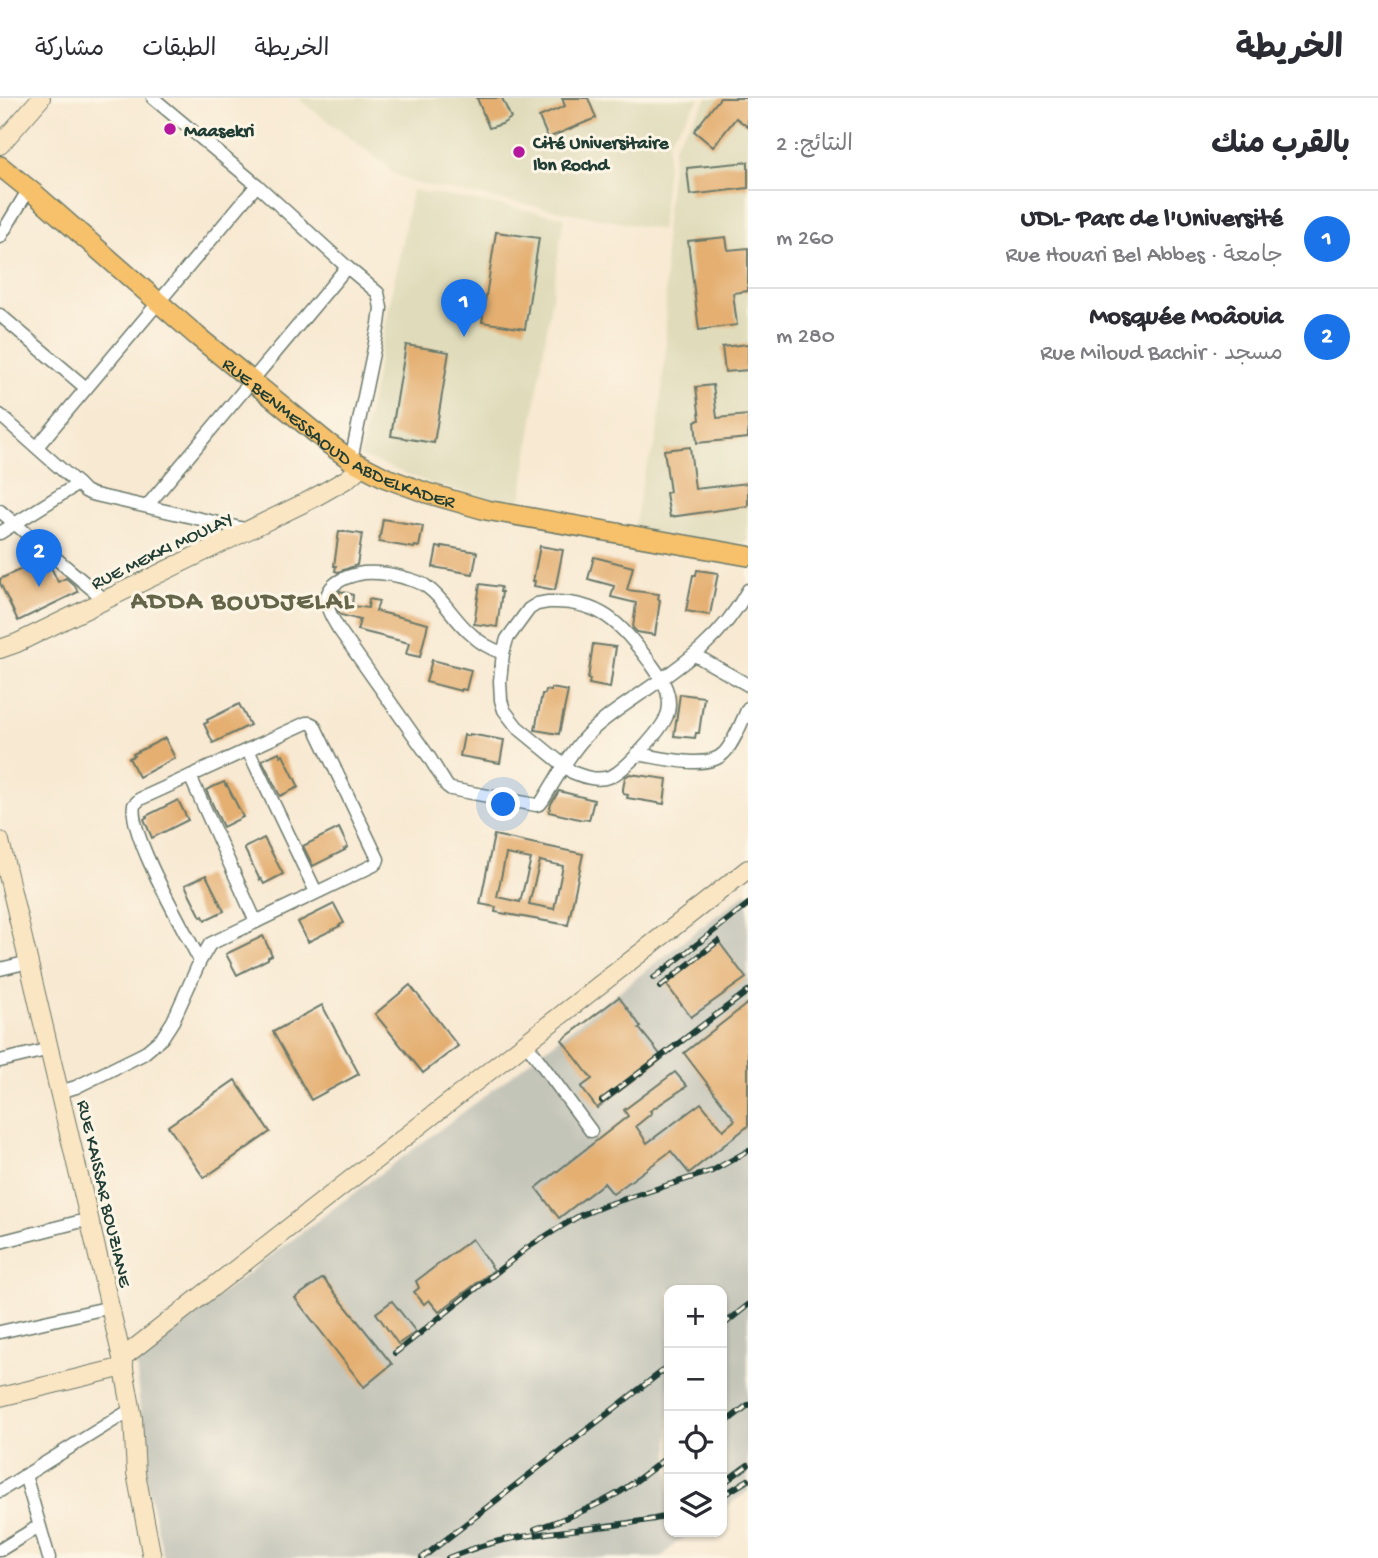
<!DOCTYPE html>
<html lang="ar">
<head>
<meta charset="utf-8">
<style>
  :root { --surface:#fff; --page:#f2f2f3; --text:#2b2b33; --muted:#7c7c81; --line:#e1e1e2; --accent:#1a73e8 }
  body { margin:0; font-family:"Gochi Hand","Playpen Sans Arabic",sans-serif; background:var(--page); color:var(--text); direction:rtl }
  .controls { position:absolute; right:21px; bottom:21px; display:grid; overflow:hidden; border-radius:14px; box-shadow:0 2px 5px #0004 }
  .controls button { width:63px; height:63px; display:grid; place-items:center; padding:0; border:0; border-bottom:2px solid var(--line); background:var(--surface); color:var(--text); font:35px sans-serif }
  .you { position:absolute; left:504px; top:707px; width:24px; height:24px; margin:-18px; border:5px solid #fff; border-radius:50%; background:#1a73e8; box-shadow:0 0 0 10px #1a73e833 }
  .badge { display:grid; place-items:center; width:46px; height:46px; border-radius:50%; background:var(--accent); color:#fff; font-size:23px; font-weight:700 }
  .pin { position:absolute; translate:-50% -58px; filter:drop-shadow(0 2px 4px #0008) }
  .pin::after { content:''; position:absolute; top:37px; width:24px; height:21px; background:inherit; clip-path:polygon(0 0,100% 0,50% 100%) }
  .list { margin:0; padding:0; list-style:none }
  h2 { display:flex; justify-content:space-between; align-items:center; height:91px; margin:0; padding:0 28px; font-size:30px }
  h2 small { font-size:23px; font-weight:400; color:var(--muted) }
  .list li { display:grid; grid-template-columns:46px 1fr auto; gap:21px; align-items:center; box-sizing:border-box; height:98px; padding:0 28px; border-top:2px solid var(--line) }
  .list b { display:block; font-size:26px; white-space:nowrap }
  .list p { margin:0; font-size:23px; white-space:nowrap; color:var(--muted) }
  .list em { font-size:23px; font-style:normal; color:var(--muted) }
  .icon { flex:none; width:38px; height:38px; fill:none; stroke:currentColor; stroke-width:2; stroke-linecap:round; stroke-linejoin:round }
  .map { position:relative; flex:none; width:748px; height:1460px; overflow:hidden; direction:ltr }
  header { display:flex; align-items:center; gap:42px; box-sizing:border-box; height:98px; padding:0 35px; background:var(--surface); border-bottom:2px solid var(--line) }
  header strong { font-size:33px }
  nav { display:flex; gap:38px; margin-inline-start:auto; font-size:24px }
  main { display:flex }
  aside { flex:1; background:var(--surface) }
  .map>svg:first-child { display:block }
  .built { fill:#e0dcbb }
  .industrial { fill:#c4c5b9 }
  .building { fill:#e4af71; fill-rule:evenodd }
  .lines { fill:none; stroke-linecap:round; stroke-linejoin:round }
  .street-casing { stroke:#6b796b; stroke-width:15 }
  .secondary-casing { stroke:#6b796b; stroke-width:20 }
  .primary-casing { stroke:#6b796b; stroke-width:22 }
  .street { stroke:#fff; stroke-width:12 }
  .secondary { stroke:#fbe6c4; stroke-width:18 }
  .primary { stroke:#f6c16b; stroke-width:19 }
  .rail-casing { stroke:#1f3d34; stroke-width:6 }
  .rail { stroke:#fcf5e5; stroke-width:3.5; stroke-dasharray:10; stroke-linecap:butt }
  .poi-dot { fill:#b5179e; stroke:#fcf5e5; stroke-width:2.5 }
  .labels { text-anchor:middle; stroke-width:6; stroke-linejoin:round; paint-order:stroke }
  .poi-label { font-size:19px; font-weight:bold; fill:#1f3d34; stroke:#fcf5e5; text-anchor:start }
  .street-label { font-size:19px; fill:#1f3d34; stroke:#fcf5e5 }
  .district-label { font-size:26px; font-weight:bold; letter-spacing:2px; fill:#646549; stroke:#fcf5e5 }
</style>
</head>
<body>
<header>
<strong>الخريطة</strong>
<nav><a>الخريطة</a><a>الطبقات</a><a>مشاركة</a></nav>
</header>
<main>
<aside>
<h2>بالقرب منك<small>النتائج: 2</small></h2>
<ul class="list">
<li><span class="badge">1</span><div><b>UDL- Parc de l'Université</b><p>جامعة · Rue Houari Bel Abbes</p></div><em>260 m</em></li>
<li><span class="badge">2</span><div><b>Mosquée Moâouia</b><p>مسجد · Rue Miloud Bachir</p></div><em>280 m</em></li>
</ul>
</aside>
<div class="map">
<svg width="748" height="1460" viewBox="0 0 748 1460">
  <rect width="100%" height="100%" fill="#fcf5e5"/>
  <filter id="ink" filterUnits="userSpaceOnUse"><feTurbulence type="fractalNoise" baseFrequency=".0143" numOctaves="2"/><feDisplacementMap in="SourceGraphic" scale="14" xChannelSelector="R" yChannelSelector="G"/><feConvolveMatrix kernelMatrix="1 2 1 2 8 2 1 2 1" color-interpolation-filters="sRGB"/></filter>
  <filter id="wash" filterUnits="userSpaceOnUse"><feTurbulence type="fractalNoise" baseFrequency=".00686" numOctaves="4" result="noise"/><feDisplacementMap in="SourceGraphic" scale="28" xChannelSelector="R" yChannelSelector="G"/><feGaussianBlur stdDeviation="1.57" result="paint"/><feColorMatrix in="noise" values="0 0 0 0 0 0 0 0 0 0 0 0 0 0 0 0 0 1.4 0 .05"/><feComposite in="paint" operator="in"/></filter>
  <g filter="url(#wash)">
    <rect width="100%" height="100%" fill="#f8e9d2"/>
    <g class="built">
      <polygon points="297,0 700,0 669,42 661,132 414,85 392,75 386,67"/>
      <polygon points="708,0 748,0 748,444 722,447 634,431 644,375 656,345 666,251 665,132 674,47"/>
      <polygon points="412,92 564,119 520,407 437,388 360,358"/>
    </g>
    <polygon class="industrial" points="748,793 748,1393 722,1412 722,1192 669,1192 669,1434 691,1434 675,1446 661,1460 164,1460 145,1378 136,1261 338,1107 477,1004"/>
    <g id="blocks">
      <g class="building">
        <polygon points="477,0 502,0 511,20 502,26 489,30"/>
        <polygon points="562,0 588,0 596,20 548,40 539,19 565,8"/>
        <polygon points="720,0 748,0 748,29 736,20 713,49 694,33"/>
        <polygon points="748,64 748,90 690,97 687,70"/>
        <polygon points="496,134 539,140 525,231 482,224"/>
        <polygon points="726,139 728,152 748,150 748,193 733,195 737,227 699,232 688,143"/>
        <polygon points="748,246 748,272 725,274 722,249"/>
        <polygon points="406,247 449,254 434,345 391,338"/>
        <polygon points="713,287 717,320 748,317 748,340 697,345 695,323 700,322 696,289"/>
        <polygon points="690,349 695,391 748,385 748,408 670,419 666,395 670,394 664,352"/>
        <polygon points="383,421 423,428 419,449 415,448 414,450 379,444"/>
        <polygon points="339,433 362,436 357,467 338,474 335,473 336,468 334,468"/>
        <polygon points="442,448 477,454 473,476 433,469 437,449 442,450"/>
        <polygon points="540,448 563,452 555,492 534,488 535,483 533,483"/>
        <polygon points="594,459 633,469 627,492 659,496 658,501 660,502 655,537 637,534 633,530 636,505 611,499 614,488 588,481"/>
        <polygon points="43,461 50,467 58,484 66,480 75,488 78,494 18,523 0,485 0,481"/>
        <polygon points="697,472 718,475 710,517 686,513 693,477 696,477"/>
        <polygon points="480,486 501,489 500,494 502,494 497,529 474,526"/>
        <polygon points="340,493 353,497 352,508 368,510 369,501 379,503 376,513 428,526 420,559 406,556 409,545 357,532 360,522 341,517 338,512 336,506"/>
        <polygon points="593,546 616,549 610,590 589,586 590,581 588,581"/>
        <polygon points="432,562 471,572 466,592 461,591 461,593 426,584"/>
        <polygon points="551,590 568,593 559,636 535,632 542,596 545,596 546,592 551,593"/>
        <polygon points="680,596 704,599 699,635 696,635 695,640 674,638"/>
        <polygon points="239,606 250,627 213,645 204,626 208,624 207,622"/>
        <polygon points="469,636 504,642 500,665 460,658 464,637 469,638"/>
        <polygon points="165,640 175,660 139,679 129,660 134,658 133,656"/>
        <polygon points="279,654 281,658 283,657 299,689 280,698 262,662"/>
        <polygon points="630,676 667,681 664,706 627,700 628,697 623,696 623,691 625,679"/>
        <polygon points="224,684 226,688 227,687 243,719 223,729 206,692"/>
        <polygon points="559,693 594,702 589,722 584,721 583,722 549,714 551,706"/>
        <polygon points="178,702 188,722 152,740 144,721 147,719 146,718"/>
        <polygon points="339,730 348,749 344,751 345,752 313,768 303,748"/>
        <path d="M494,737L583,756L568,827L495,814L496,809L480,806ZM506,756L531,761L520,804L497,799ZM540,763L563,768L554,811L529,806Z"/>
        <polygon points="264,740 283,776 264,786 261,781 260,782 244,750"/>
        <polygon points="206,777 224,813 205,822 203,818 201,819 185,787"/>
        <polygon points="334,806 344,825 339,827 340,828 308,844 298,824"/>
        <polygon points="263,838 272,857 268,859 268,861 237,877 226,856"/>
        <polygon points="719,844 746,880 691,919 666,886"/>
        <polygon points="410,887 458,948 423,975 375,916"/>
        <polygon points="619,899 641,929 639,930 663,960 597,1010 581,989 592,981 562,942"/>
        <polygon points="748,905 748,1028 689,1075 671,1053 613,1096 604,1085 559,1120 536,1090 628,1018 624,1012 675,974 687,988 650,1013 652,1015 636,1028 647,1045 701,1005 723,1032 735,1022 684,955"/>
        <polygon points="322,907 359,976 311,1002 273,934"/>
        <polygon points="235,982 270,1034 204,1080 168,1028"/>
        <polygon points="472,1141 494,1172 439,1214 429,1202 424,1206 414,1194 419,1190 416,1183"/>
        <polygon points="323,1180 392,1266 364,1289 295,1200"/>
        <polygon points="392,1203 416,1234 398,1246 376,1215"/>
      </g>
    </g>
  </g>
  <g filter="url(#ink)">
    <use href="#blocks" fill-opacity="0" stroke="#6b796b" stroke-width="2"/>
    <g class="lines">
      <g class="street-casing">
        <g id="street">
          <polyline points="153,0 257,87 347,169 378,195 381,210 379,226 351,362"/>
          <polyline points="0,139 29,91"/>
          <polyline points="0,217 86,290"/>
          <polyline points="0,317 78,386"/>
          <polyline points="37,349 257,87"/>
          <polyline points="147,408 347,169"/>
          <polyline points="0,413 105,502"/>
          <polyline points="0,435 78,386 85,393 91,396 249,432"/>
          <path d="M548,504C600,502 620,525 649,563C659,577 669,589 669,606C669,608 668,616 667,617C663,631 623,675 609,679C596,683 584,679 572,674L517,629L504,612L501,602L500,583L503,555L507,541L529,511L537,506Z"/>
          <path d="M503,555C491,551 480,545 471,536C454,522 445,502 427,489C420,483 410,482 402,479C390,476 377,474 364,475C352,477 339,480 331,490C321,503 331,518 338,530L429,659L447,688L451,691L536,707L540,706L543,702C557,680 570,654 589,635C603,621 620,610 636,599C682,567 721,542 748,492"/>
          <polyline points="695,557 748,587"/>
          <polyline points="248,652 316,794"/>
          <path d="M637,656C660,659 707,673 724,655C734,645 742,623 748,610"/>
          <polyline points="190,678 256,824"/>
          <polyline points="0,871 29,864"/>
          <polyline points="526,945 591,1033"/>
          <polyline points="0,963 50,951"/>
          <path d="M60,994L76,989L143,956L162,940L173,923L200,863L210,846L374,767L377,764L378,761L314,627L310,625H306L140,701L134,707C128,737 185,832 200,863"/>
          <polyline points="0,1144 90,1121"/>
          <polyline points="0,1234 111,1209"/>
          <polyline points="25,1377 49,1460"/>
          <polyline points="0,1393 132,1311"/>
          <polyline points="0,1452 39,1428"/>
        </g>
      </g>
      <g class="secondary-casing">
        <g id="secondary">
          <polyline points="0,47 41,0"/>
          <polyline points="0,551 17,545 310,402 347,381 362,368"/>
          <polyline points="0,743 122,1260 133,1320 136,1375 152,1460"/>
          <polyline points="122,1260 748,771"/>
          <polyline points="0,1299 124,1269"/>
        </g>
      </g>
      <g class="primary-casing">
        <g id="primary">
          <path id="s1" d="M0,68L36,97L197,238L329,346L351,362L386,380L427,395L486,412L748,458"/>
        </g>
      </g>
      <use href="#street" class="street"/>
      <use href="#secondary" class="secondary"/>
      <use href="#primary" class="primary"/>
      <g class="rail-casing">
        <g id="rail">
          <polyline points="654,880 748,806"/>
          <polyline points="660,889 718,843"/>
          <polyline points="602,1003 748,893"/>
          <polyline points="722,1228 748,1207"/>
          <polyline points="395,1255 527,1150 557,1131 579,1118 606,1107 712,1073 748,1053"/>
          <polyline points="722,1327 748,1307"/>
          <polyline points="722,1386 748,1367"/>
          <polyline points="722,1398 748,1382"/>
          <path d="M535,1431C565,1421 593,1410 620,1394C637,1383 653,1370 669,1358"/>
          <polyline points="422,1460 669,1268"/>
          <path d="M448,1460C466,1453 485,1446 504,1442C559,1431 615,1430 669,1418"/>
        </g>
      </g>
      <use href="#rail" class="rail"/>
    </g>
  </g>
  <g class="poi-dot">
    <circle cx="170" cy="31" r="7"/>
    <circle cx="519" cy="54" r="7"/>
  </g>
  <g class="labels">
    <g class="poi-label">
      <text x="184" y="38">Maasekri</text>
      <text x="533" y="50">Cité Universitaire<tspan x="533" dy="22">Ibn Rochd</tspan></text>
    </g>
    <g class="street-label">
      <text dy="7" stroke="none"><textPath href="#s1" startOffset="434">RUE BENMESSAOUD ABDELKADER</textPath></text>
      <text transform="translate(161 451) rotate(-26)" y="7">RUE MEKKI MOULAY</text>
      <text transform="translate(106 1095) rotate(77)" y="7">RUE KAISSAR BOUZIANE</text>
    </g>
    <g class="district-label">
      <text x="243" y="510">ADDA BOUDJELAL</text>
    </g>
  </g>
</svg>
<div class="controls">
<button>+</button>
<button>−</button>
<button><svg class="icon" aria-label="locate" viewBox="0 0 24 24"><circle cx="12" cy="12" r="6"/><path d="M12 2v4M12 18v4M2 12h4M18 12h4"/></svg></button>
<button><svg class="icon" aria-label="layers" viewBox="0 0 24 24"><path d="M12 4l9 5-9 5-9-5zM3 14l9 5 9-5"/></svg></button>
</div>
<div class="you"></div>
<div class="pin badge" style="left:464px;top:239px">1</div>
<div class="pin badge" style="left:39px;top:489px">2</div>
</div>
</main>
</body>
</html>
